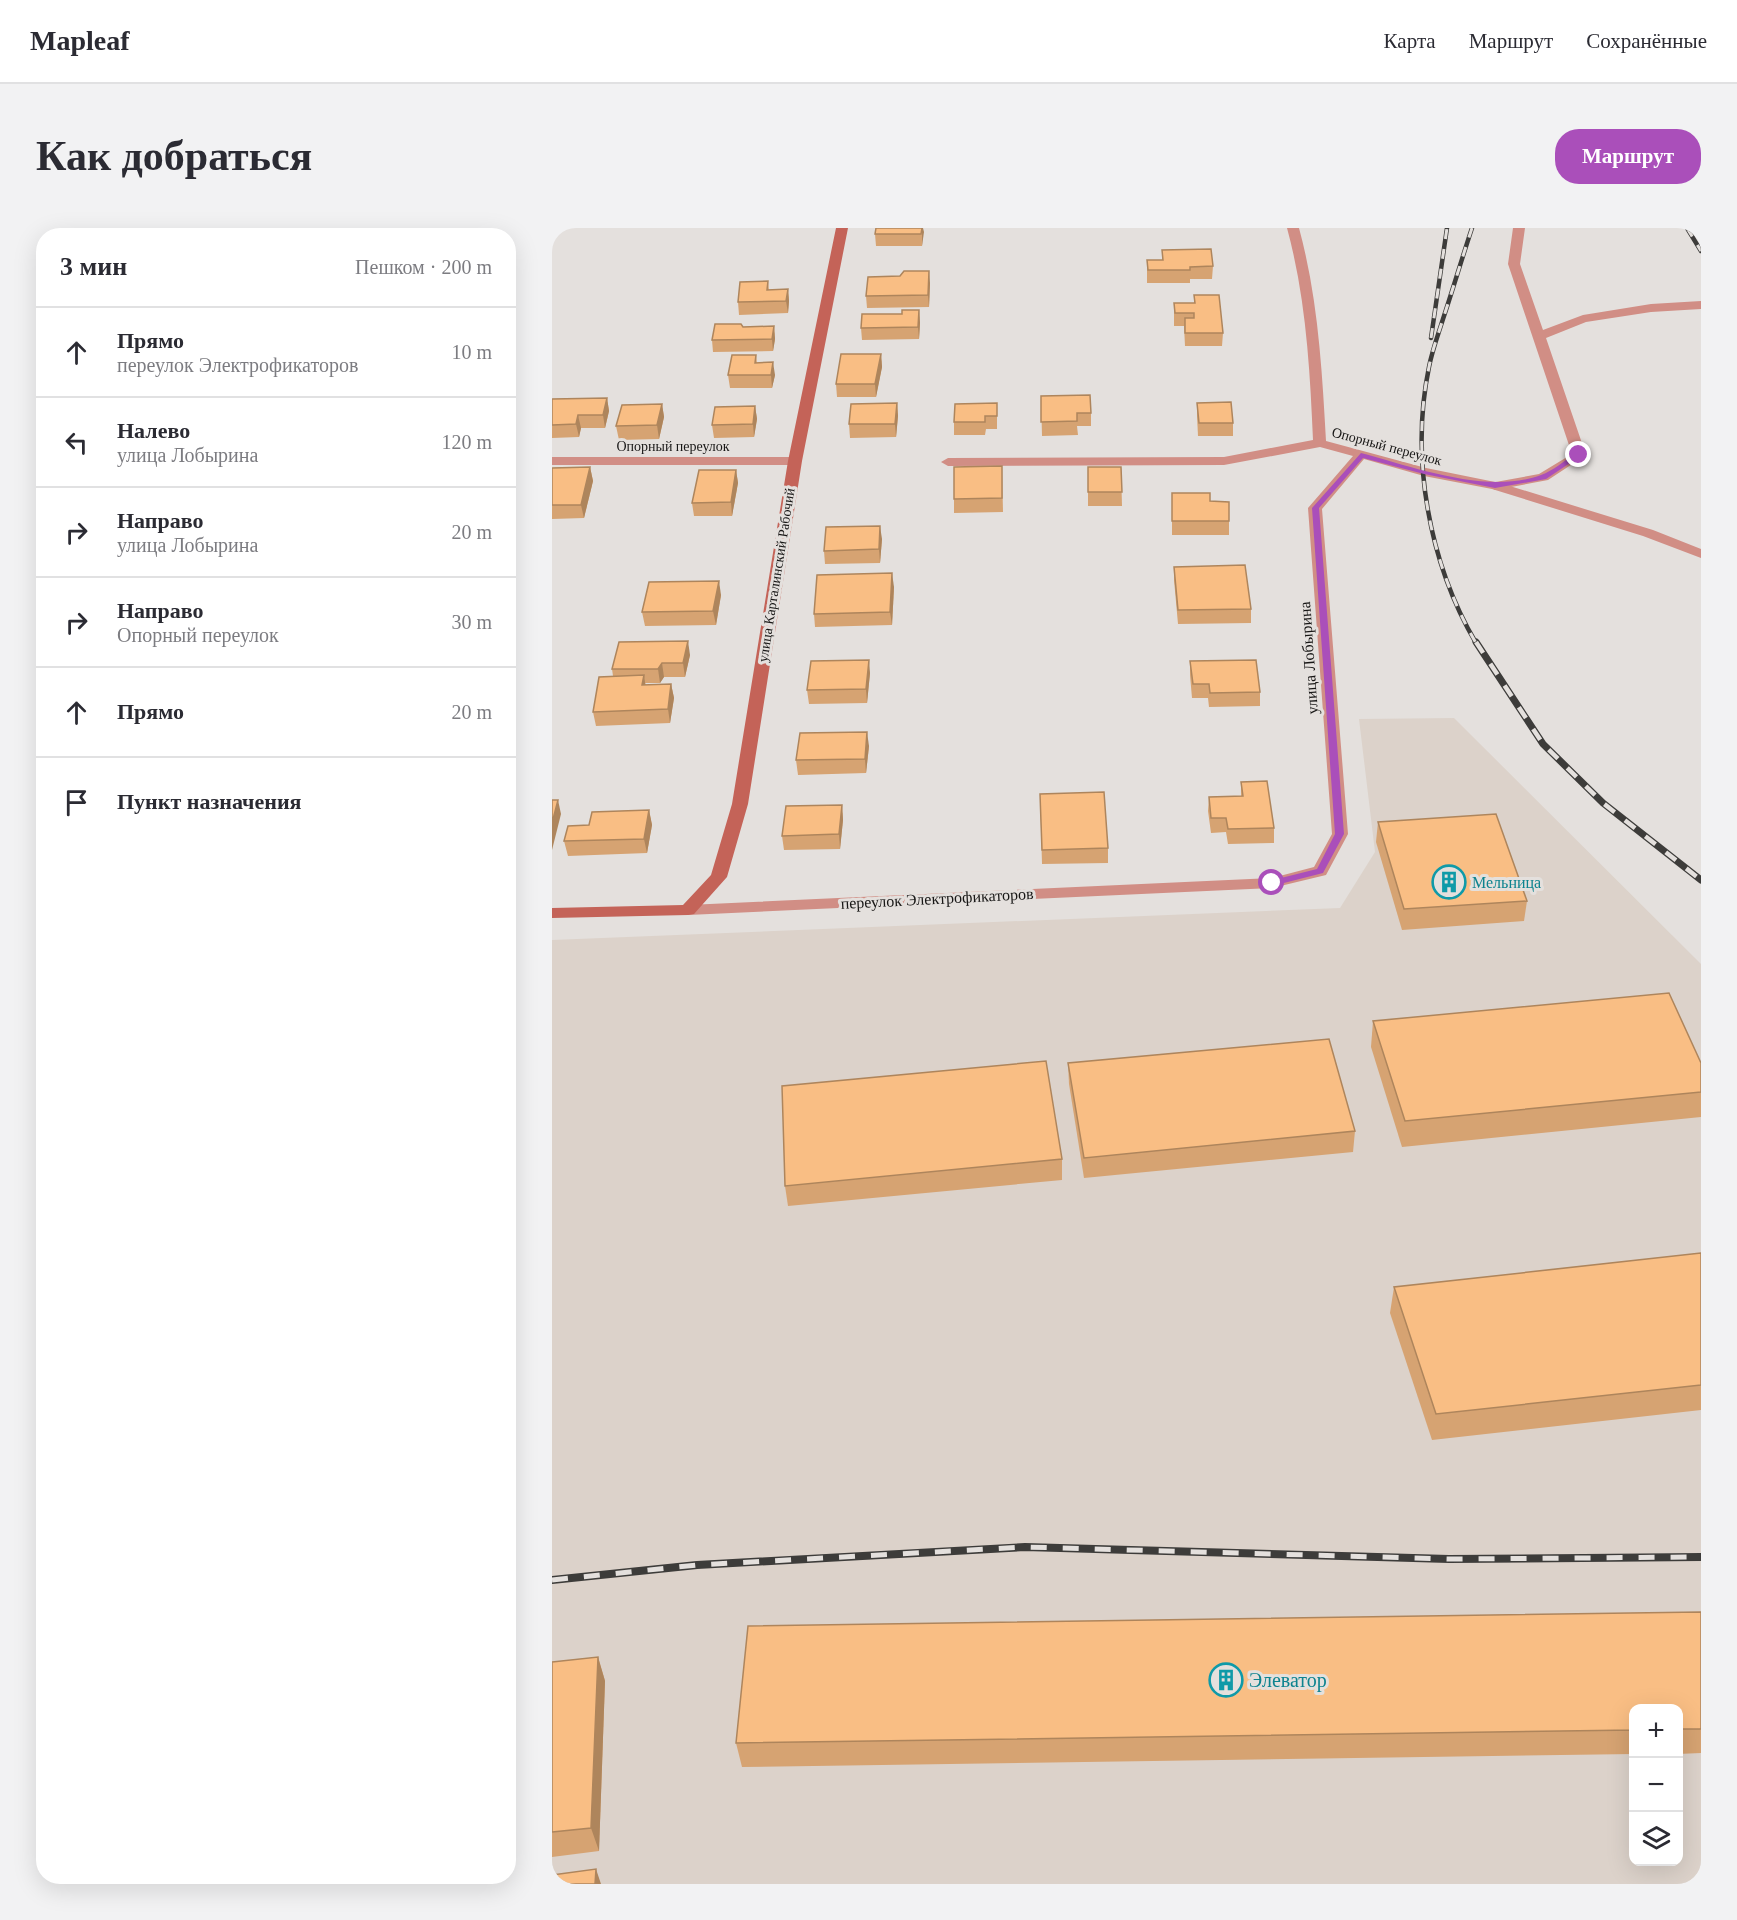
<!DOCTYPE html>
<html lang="ru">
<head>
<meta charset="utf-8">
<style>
  :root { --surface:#fff; --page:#f2f2f3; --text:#2b2b33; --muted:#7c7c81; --line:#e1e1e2; --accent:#aa4fba }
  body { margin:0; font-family:"Times New Roman",serif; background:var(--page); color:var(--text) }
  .controls { position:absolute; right:18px; bottom:18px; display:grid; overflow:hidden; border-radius:12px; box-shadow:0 6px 24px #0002 }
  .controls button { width:54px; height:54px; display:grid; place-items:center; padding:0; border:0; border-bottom:2px solid var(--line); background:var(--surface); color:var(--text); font:30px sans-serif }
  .stop { position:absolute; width:18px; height:18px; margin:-14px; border:4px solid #aa4fba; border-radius:50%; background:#fff }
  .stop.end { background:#aa4fba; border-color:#fff; box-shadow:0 2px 6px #0008 }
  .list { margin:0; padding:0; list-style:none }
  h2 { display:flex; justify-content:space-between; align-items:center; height:78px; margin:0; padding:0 24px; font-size:26px }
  h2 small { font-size:20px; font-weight:400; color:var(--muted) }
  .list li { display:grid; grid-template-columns:39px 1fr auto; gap:18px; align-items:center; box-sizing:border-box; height:90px; padding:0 24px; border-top:2px solid var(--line) }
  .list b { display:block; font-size:22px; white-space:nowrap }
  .list p { margin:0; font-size:20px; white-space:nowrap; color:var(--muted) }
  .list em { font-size:20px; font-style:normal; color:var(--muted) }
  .icon { flex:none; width:33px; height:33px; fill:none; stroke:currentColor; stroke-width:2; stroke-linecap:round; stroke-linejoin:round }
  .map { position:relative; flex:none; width:1149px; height:1656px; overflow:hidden; border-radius:24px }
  header { display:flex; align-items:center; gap:36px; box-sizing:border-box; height:84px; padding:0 30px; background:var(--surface); border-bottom:2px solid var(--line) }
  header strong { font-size:28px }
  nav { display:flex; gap:33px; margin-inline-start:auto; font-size:21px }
  .intro { display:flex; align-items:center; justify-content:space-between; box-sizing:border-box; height:144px; padding:0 36px }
  h1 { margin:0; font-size:42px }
  .button { padding:15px 27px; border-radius:24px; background:var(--accent); color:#fff; font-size:21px; font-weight:700 }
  main { display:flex; gap:36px; padding:0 36px }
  aside { flex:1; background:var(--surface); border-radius:24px; box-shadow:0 6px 24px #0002 }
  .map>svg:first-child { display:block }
  .built { fill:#dcd2ca; fill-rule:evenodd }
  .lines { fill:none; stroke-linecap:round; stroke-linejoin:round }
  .lane { fill:#d18e85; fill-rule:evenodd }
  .street { fill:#d18e85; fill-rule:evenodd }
  .secondary { fill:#c46358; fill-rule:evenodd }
  .rail-far2-casing { stroke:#3d3c3a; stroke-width:4.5 }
  .rail-far1-casing { stroke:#3d3c3a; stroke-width:7 }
  .rail-casing { stroke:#3d3c3a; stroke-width:8 }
  .rail-far2 { stroke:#e4e0dd; stroke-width:3; stroke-dasharray:10; stroke-linecap:butt }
  .rail-far1 { stroke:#e4e0dd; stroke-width:4.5; stroke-dasharray:13; stroke-linecap:butt }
  .rail { stroke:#e4e0dd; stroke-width:5; stroke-dasharray:16; stroke-linecap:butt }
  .wall { fill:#d6a372 }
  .shaded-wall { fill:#ae855c }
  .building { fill:#f9be84; stroke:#ae855c; stroke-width:1.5 }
  .route { fill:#aa4fba }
  .labels { text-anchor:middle; stroke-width:6; stroke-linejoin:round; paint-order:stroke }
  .far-street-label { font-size:14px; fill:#181716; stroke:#e4e0dd }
  .street-label { font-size:16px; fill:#181716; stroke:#e4e0dd }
  .culture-label { font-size:16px; fill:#0d838f; stroke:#e4e0dd; text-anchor:start }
  .near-culture-label { font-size:20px; fill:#0d838f; stroke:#e4e0dd; text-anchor:start }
</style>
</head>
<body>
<header>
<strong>Mapleaf</strong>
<nav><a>Карта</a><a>Маршрут</a><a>Сохранённые</a></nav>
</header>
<div class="intro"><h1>Как добраться</h1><a class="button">Маршрут</a></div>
<main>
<aside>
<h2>3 мин<small>Пешком · 200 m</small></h2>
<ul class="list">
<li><svg class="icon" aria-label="ahead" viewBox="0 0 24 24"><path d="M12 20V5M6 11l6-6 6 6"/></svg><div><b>Прямо</b><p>переулок Электрофикаторов</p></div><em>10 m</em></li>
<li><svg class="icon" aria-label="left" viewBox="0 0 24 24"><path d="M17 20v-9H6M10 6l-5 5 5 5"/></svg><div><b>Налево</b><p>улица Лобырина</p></div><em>120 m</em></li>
<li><svg class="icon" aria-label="right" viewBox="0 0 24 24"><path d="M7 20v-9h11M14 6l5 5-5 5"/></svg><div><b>Направо</b><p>улица Лобырина</p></div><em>20 m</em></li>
<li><svg class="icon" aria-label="right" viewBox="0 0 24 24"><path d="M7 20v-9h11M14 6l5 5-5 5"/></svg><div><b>Направо</b><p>Опорный переулок</p></div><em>30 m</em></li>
<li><svg class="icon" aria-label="ahead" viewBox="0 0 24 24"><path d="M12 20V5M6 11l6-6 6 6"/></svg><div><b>Прямо</b></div><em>20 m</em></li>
<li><svg class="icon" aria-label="arrive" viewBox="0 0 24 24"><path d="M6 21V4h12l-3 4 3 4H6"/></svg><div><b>Пункт назначения</b></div></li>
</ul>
</aside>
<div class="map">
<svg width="1149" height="1656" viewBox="0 0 1149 1656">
  <rect width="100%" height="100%" fill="#e4e0dd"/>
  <path class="built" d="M902,490L1149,736V1656H0V712L788,680L823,624L807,491ZM1082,1480H1126V1634H1082Z"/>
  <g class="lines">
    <polygon class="lane" points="961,0 973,0 968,36 991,102 1031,87 1099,76 1149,73 1149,81 1099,84 1034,94 994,110 1034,227 996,252 943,262 936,258 938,255 987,246 1020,226 956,36"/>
    <g class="street">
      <path d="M735,0H747C766,70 770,141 774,213L874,240L948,255L1101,302L1149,321V330L1091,308L940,261L872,248L812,231L770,281L796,606L774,647L720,660L136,687L130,686L128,682L130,678L136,677L720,650L762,639L780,606L756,280L801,228L768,219L672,237L396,238L389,234L396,230L672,229L761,212C758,141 754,70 735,0Z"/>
      <polygon points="0,229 243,229 250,233 243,237 0,237"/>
    </g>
    <polygon class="secondary" points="284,0 296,0 250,233 196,576 175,649 142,686 136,687 0,690 0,680 131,677 159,647 180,576 236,233"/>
    <g class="rail-far2-casing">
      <g id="rail-far2">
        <path d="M920,0C910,30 901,61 891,91C886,107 880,123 877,139C858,230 877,335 924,415"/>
        <polyline points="1135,0 1149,23"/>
        <polyline points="879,110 895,0"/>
      </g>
    </g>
    <g class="rail-far1-casing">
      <polyline id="rail-far1" points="924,414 991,516 1051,575 1149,652"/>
    </g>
    <g class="rail-casing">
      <polyline id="rail" points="0,1352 145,1337 473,1319 897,1331 1149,1329"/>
    </g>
    <use href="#rail-far2" class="rail-far2"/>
    <use href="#rail-far1" class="rail-far1"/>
    <use href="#rail" class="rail"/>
  </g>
  <g class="wall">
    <polygon points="324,0 371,0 370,18 324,18 323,6"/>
    <polygon points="610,22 661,38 660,51 638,51 638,55 595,55 595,32 610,32"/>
    <polygon points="216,53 217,62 236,61 237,73 236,85 187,87 186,74"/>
    <polygon points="378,55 377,79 315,80 314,68"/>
    <polygon points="642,67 671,105 670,118 633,118 632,98 622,98 622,75 642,75"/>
    <polygon points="367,82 368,95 367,111 310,112 309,100 350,86"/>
    <polygon points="222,98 223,111 221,123 161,124 160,112 191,99"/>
    <polygon points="329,126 330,139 324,169 285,169 284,156"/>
    <polygon points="204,127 205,135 223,147 220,160 178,160 176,147"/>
    <polygon points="489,168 539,185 539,198 525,198 526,207 490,208"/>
    <polygon points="55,170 57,183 53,200 29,200 27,209 0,210 0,171"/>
    <polygon points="345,175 346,188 344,209 298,210 297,196"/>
    <polygon points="445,175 445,201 434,201 433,207 402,207 402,194"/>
    <polygon points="645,175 681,195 681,208 646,208 645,188"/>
    <polygon points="110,176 112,189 107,211 67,212 64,198"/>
    <polygon points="203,178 205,191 202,209 162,210 160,197"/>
    <polygon points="450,238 451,284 402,285 402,271"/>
    <polygon points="38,239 41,253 32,290 0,291 0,240"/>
    <polygon points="536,239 569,239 570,278 536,278"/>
    <polygon points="184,242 186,255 180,288 142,288 140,275"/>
    <polygon points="620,265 658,273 677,293 677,307 620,307"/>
    <polygon points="330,311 328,335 273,336 272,323"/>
    <polygon points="622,339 699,381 699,395 626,396 622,352"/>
    <polygon points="342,359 340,397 263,399 262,386"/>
    <polygon points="169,367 164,397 93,398 90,384"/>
    <polygon points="138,427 133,449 112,449 108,455 93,455 94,457 119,456 122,470 118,495 44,498 41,484 61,448 60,441"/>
    <polygon points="638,433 708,464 708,478 657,479 656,470 640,470 638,447"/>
    <polygon points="318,445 315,475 257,476 255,462"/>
    <polygon points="317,518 314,545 246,547 244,532"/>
    <polygon points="689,554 722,600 722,615 676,616 674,604 659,605 656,583 657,569 689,568"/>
    <polygon points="488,566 556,620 556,635 490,636"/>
    <polygon points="290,577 291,592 288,621 232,622 230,608"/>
    <polygon points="97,582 100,597 95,625 16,628 12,613 37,597"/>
    <polygon points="826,594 975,673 972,693 850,702 824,614"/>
    <polygon points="821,793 1149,835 1149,889 850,919 819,819"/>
    <polygon points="516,835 803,903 801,924 532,950 517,856"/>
    <polygon points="510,931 510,952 236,978 233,958"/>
    <polygon points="1149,1025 1149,1182 880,1212 838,1085 842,1059"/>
    <polygon points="1149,1384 1149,1525 1126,1526 1126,1480 1082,1480 1082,1526 190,1539 184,1515"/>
    <polygon points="46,1429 53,1453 47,1623 0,1629 0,1434"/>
  </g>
  <g class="shaded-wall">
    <polygon points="370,0 371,0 372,4 370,18"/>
    <polygon points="377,43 378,55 377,79 376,67"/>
    <polygon points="236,61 237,73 236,85 234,73"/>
    <polygon points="367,82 368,95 367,111 366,99"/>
    <polygon points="222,98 223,111 221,123 220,111"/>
    <polygon points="329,126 330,139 324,169 323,156"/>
    <polygon points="221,134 223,147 220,160 219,147"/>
    <polygon points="55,170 57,183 53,200 51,187"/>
    <polygon points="345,175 346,188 344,209 343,196"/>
    <polygon points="110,176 112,189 107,211 105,197"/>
    <polygon points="203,178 205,191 202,209 201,196"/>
    <polygon points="26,187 29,200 27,209 24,196"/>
    <polygon points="38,239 41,253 32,290 29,277"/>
    <polygon points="184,242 186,255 180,288 179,274"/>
    <polygon points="328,298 330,311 328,335 327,321"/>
    <polygon points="340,345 342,359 340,397 338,384"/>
    <polygon points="167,353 169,367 164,397 161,383"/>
    <polygon points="136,413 138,427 133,449 131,435"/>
    <polygon points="317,432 318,445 315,475 314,461"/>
    <polygon points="110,435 112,449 108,455 106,441"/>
    <polygon points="92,447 94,461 90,457"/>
    <polygon points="119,456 122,470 118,495 116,481"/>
    <polygon points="315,504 317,518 314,545 313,531"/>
    <polygon points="6,572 9,586 0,622 0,595"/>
    <polygon points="290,577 291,592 288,621 287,606"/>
    <polygon points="97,582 100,597 95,625 92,611"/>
    <polygon points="46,1429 53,1453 47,1623 39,1600"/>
    <polygon points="44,1641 49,1656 43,1656"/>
  </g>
  <g class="building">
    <polygon points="324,0 370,0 369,6 323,6"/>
    <polygon points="659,21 661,38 638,39 638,42 596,42 595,32 611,32 610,22"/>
    <polygon points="352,43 377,43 376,67 314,68 316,49 348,48"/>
    <polygon points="216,53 215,62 236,61 234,73 186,74 188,54"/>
    <polygon points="642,67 667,67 671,105 633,105 633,90 642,90 642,85 623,85 622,75 643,75"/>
    <polygon points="350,82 367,82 366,99 309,100 310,86 350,86"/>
    <polygon points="163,96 189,96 191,99 222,98 220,111 160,112"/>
    <polygon points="289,126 329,126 323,156 284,156"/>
    <polygon points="180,127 204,127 203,135 221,134 219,147 176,147"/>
    <polygon points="538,167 539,185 525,185 525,193 489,194 489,168"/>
    <polygon points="55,170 51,187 26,187 24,196 0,197 0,171"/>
    <polygon points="679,174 681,195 647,195 645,175"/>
    <polygon points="345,175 343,196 297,196 299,176"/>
    <polygon points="445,175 445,188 433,188 433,194 402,194 403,176"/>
    <polygon points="110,176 105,197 64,198 70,177"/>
    <polygon points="203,178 201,196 160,197 163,179"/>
    <polygon points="450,238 450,270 402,271 402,239"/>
    <polygon points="38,239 29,277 0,277 0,240"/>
    <polygon points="536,239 569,239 570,264 536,264"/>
    <polygon points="147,242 184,242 179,274 140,275"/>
    <polygon points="620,265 658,265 658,273 677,274 677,293 620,293"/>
    <polygon points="328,298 327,321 272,323 274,299"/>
    <polygon points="693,337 699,381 626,382 622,339"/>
    <polygon points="340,345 338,384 262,386 265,347"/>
    <polygon points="167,353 161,383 90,384 97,354"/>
    <polygon points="136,413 131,435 110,435 106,441 60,441 67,414"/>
    <polygon points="317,432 314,461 255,462 259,433"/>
    <polygon points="704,432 708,464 658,465 657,456 641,456 638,433"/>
    <polygon points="92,447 90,457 119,456 116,481 41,484 47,449"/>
    <polygon points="315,504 313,531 244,532 248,505"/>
    <polygon points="715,553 722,600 676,601 674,590 659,590 657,569 691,568 689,554"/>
    <polygon points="552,564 556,620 490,622 488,566"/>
    <polygon points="0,572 6,572 0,595"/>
    <polygon points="290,577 287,606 230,608 234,578"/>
    <polygon points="97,582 92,611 12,613 16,598 37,597 40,584"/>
    <polygon points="944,586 975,673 852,681 826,594"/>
    <polygon points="1117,765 1149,835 1149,864 853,893 821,793"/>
    <polygon points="777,811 803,903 532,930 516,835"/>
    <polygon points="494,833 510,931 233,958 230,858"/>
    <polygon points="1149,1025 1149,1157 884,1186 842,1059"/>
    <polygon points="1149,1384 1149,1501 1126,1501 1126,1480 1082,1480 1082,1502 184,1515 196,1398"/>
    <polygon points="46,1429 39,1600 0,1604 0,1434"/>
    <polygon points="44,1641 43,1656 0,1656 0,1647"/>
  </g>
  <path class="route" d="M809,225C862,239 935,267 989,247C1001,243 1013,232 1024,225L1030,227L994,251L943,260L872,246L811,230L767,280L792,606L771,645L720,658L715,655L717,653L765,641L783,606L760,280Z"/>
  <defs>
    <g id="building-ring" transform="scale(1.725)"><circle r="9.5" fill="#e4e0dd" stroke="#0f9aa8" stroke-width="1.5"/><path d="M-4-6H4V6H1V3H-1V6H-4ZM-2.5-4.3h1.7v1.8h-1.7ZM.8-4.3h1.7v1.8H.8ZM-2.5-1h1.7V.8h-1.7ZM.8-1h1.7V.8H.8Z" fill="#0f9aa8"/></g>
  </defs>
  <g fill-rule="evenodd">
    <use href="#building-ring" x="897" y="654"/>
    <use href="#building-ring" x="674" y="1452"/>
  </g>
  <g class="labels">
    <g class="far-street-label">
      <text x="121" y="223">Опорный переулок</text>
      <text transform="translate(835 218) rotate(15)" y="5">Опорный переулок</text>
      <text transform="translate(224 347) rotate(-81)" y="5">улица Карталинский Рабочий</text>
    </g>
    <g class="street-label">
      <text transform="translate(756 430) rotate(-94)" y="6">улица Лобырина</text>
      <text transform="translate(385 670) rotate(-3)" y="6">переулок Электрофикаторов</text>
    </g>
    <g class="culture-label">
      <text x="920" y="660">Мельница</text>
    </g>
    <g class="near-culture-label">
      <text x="697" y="1459">Элеватор</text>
    </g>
  </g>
</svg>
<div class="controls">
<button>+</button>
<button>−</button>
<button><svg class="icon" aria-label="layers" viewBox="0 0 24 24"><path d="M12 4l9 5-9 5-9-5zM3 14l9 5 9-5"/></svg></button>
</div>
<div class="stop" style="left:720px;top:655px"></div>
<div class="stop end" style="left:1027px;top:227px"></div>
</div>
</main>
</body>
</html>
